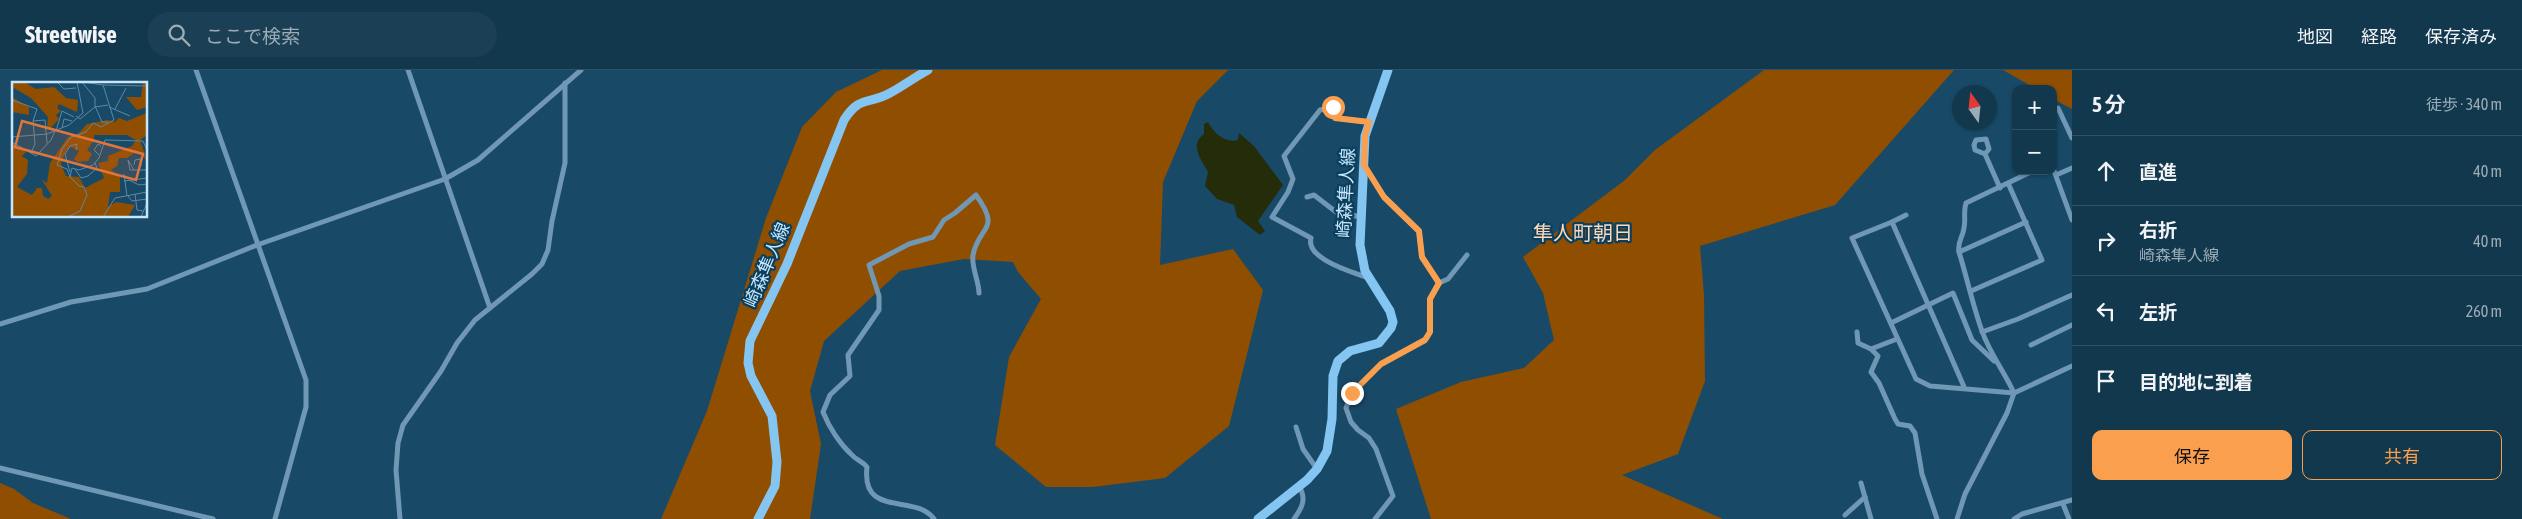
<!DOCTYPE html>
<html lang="ja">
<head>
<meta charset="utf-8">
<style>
  :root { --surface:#12384e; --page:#1b3f55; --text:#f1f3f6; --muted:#9cacb6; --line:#315266; --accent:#fa9f4e }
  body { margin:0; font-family:"Asap Condensed","Noto Sans JP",sans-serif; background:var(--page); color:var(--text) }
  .controls { position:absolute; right:15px; top:15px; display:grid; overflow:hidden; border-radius:10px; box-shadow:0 1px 4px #0004 }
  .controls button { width:45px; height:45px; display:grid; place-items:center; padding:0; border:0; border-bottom:1px solid var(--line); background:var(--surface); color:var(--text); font:25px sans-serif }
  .compass { position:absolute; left:1952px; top:15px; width:45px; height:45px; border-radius:50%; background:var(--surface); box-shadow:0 1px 4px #0004; rotate:345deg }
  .stop { position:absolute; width:15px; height:15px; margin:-11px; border:4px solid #fa9f4e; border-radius:50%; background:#fff }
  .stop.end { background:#fa9f4e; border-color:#fff; box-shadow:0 1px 5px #0008 }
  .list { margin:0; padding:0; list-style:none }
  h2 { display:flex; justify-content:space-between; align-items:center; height:65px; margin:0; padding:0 20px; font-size:21px }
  h2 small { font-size:16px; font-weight:400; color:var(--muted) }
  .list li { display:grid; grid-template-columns:32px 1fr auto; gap:15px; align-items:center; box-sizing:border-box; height:70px; padding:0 20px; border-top:1px solid var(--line) }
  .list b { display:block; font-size:19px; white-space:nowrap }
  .list p { margin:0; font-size:16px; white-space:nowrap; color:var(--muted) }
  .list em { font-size:16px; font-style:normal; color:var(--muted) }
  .actions { display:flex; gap:10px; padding:15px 20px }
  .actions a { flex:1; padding:11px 0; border:1px solid var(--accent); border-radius:10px; text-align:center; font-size:18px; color:var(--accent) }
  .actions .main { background:var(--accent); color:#111 }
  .icon { flex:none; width:28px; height:28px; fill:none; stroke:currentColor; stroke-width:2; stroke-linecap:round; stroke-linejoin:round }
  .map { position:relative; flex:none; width:2072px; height:449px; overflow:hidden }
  header { display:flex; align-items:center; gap:30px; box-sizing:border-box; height:70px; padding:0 25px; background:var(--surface); border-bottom:1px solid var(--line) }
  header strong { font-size:24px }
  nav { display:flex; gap:28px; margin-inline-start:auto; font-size:18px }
  .search { width:350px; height:45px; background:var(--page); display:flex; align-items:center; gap:12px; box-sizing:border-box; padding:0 18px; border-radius:28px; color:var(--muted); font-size:19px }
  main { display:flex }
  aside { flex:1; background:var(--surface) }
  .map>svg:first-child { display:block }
  .green { fill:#904e00 }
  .water { fill:#252c0a }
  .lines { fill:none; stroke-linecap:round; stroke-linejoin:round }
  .street { stroke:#7097b4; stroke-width:5 }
  .secondary { stroke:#85c5f2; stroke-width:9 }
  .route { stroke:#fa9f4e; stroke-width:6 }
  .labels { text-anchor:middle; stroke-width:4.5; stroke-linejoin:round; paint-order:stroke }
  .street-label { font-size:18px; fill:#c6e6fd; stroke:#0a3f5d }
  .quarter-label { font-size:20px; fill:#ffd7b8; stroke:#0a3f5d }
  .inset-road { fill:none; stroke:#5e88a4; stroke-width:1 }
  .view { fill:#e1753c; fill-opacity:0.15; stroke:#e1753c; stroke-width:2.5 }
  .inset-edge { fill:none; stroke:#c6e6fd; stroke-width:2.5 }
</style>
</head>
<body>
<header>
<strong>Streetwise</strong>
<div class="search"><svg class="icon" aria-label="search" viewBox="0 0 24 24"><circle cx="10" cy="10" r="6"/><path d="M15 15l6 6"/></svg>ここで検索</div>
<nav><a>地図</a><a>経路</a><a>保存済み</a></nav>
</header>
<main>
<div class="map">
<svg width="2072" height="449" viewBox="0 0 2072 449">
  <rect width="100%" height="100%" fill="#184a68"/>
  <g class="green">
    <polygon points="882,0 1228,0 1197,31 1163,112 1160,195 1233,179 1263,220 1229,356 1165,408 1093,417 1046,417 995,375 1009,287 1041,229 1018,202 1013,192 964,189 900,201 824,271 810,321 821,374 810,449 661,449 707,341 766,148 802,57 836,22"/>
    <polygon points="1764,0 1954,0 1835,135 1700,176 1704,225 1705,311 1678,384 1622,405 1723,449 1431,449 1396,339 1461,312 1524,298 1554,270 1543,223 1523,187 1625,110 1655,80"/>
    <polygon points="2003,0 2072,0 2072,39 2053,29 2053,19 2036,19"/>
    <polygon points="0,413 14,419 33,433 71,449 0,449"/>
  </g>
  <path class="water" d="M1208,52C1213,62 1225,74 1238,70L1239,63L1254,76L1283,115L1258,151L1265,161L1260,165L1237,147L1234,135L1217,129L1205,116L1208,102C1201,89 1189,75 1204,64V54Z"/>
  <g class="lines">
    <g class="street">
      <polyline points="196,0 306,310 306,337 275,449"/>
      <polyline points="408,0 490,238"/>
      <polyline points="2058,38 2072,68"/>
      <polyline points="1985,84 1989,79 1986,69 1976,70 1974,75 1975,80 1985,84 2000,118"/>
      <polyline points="1365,96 1384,127 1419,161 1422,187 1439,213 1430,229 1430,262 1425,270 1381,294 1352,323 1346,338 1351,352 1358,360 1369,368 1376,379 1393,426 1375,449"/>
      <polyline points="2053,98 2072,150"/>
      <polyline points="2056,105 2072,98"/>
      <polyline points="1307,127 1314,125 1336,142 1361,147"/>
      <polyline points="1892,152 1906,145"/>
      <polyline points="1959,182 2026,152"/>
      <path d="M1368,208C1353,202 1305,189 1311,168L1272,147L1288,122L1293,109L1284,86L1320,40L1333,37L1335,48L1369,52"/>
      <polyline points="1439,213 1448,209 1467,185"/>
      <polyline points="1971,221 2042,190 2008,113"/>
      <polyline points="1891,253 1953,223 1972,270 1994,291"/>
      <polyline points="0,254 71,232 147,219 257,175 445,109 478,90 581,0"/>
      <polyline points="1857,262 1858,273 1871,279"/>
      <polyline points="1982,262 2018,249 2072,225"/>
      <polyline points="1897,269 1871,279 1878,286 1871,302 1879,313 1895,349 1898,354 1910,356 1915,363 1922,404 1937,449"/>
      <polyline points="2031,275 2072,255"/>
      <polyline points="1965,319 1892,152 1852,168 1916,309 1930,316 2014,323 2072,296"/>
      <polyline points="1296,357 1303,379 1317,399"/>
      <polyline points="0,398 213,449"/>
      <polyline points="1861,413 1871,449"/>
      <polyline points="2063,434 2069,449"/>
      <polyline points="1845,445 1865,427"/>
      <polyline points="400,449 396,400 398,373 403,355 441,301 457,273 475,250 532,204 542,194 548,180 552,151 565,93 565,13"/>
      <path d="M934,449C916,423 861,449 867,397C862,391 856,390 852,385C840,374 829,357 823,342L830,325L850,306L848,285L879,240V226L869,195L909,174L933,167L944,150L955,143L976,125C1002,161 979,155 973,185C971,197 979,211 979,223"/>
      <path d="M1294,449C1302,438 1307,429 1299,416"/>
      <path d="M1957,449L1965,424L2007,343L2014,323C2004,301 1990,284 1982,261C1973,236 1967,208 1959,182C1957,172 1963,167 1964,158C1966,149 1963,142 1966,133L2033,101"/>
      <polyline points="2014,449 2022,444 2072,430"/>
    </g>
    <g class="secondary">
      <path d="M758,449L775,416L777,392L772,346L751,306L748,293L750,271L787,194L844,50C860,25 868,35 890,23C903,16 915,7 928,0"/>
      <polyline points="1258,449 1307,410 1317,399 1327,381 1332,349 1333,306 1338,291 1350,281 1379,273 1391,258 1393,252 1390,241 1365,201 1360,175 1365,66 1388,0"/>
    </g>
  </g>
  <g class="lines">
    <polyline class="route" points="1333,37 1335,48 1369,52 1365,66 1364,95 1384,127 1419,161 1422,187 1439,213 1430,229 1430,262 1425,270 1381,294 1352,323"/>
  </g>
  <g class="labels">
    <g class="street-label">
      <text transform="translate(1346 123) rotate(-87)" y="6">崎森隼人線</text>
      <text transform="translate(767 195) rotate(-67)" y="6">崎森隼人線</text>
    </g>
    <g class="quarter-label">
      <text x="1583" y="170">隼人町朝日</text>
    </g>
  </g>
  <g transform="translate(12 12)">
    <rect width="135" height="135" fill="#184a68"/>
    <path d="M0,0H12L24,7L42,5L54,16L66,18L65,30L47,22L45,26L49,29L44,33L47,37L38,47L35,46L36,35L19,16L0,5ZM131,0H135V25L125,28L114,15H129ZM0,15L17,25V33L0,30ZM135,31V53L128,58L135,78L125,69L115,76H107L105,84L99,88L108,95V110H98L96,125L104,120L123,123L116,135H0V61L14,70L10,74L16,78L15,92L5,105L20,113L25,106H30L31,114L36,117L40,114L30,98L35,101L38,81L56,55L66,52L75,42L96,38L103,40L107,36L115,39ZM82,53H115L124,58L120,64L96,74V79L86,81L92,96L73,106L67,95L54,94L49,82L54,68L59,65L67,69L62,77L65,80L76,79L80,72L75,68L82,58Z" fill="#904e00" fill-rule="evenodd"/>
    <path class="inset-road" d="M45,0L52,7L64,6M70,0L83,16V24L90,40H96M91,3L135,4M0,18L25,27L21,39L23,62L19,71M97,25L118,34M103,27L114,6M64,34L68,37L83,25L96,23M21,39L33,38L35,61M50,46L52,37L60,39M44,49L50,29L62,35M0,55L35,52L57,43L71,31L65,0M0,60L24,74L39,58L43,49M87,73L82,68L86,62L89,64M122,83L123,78L128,77L129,84M63,87L69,96L76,94L85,86L83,81M122,88L116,78L118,88H135M58,90L53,72L58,64L65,62L64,68M112,92L115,114M58,95L55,87L45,83L50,67L59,55L74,50L81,41L89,45L102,38L91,3L71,0M58,95L60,86L67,88L81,83L87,76L93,58L131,59L135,68M117,98L127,103L135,102M112,99L135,96M123,112L125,128L131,129M116,114L120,119L135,117M56,135L68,129L75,113L72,105L67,104L58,95M91,135L103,116L135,110M129,135L135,121"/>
    <path class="view" d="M10,39L131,72L124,98L3,65Z"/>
    <rect width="135" height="135" class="inset-edge"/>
  </g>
</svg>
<div class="controls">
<button>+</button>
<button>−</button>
</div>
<svg class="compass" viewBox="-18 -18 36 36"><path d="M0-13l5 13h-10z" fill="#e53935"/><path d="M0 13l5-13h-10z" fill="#9cacb6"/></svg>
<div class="stop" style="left:1333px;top:37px"></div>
<div class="stop end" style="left:1352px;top:323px"></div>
</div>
<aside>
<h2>5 分<small>徒歩 · 340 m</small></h2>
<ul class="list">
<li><svg class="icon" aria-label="ahead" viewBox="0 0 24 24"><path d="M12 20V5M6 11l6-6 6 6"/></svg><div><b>直進</b></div><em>40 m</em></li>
<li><svg class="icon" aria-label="right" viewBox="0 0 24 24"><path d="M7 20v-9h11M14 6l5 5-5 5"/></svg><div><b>右折</b><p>崎森隼人線</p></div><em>40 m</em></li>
<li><svg class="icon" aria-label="left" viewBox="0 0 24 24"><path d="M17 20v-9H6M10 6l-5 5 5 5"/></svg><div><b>左折</b></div><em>260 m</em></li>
<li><svg class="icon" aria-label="arrive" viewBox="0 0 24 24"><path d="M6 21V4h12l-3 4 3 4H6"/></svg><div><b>目的地に到着</b></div></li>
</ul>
<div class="actions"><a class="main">保存</a><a>共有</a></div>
</aside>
</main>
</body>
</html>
